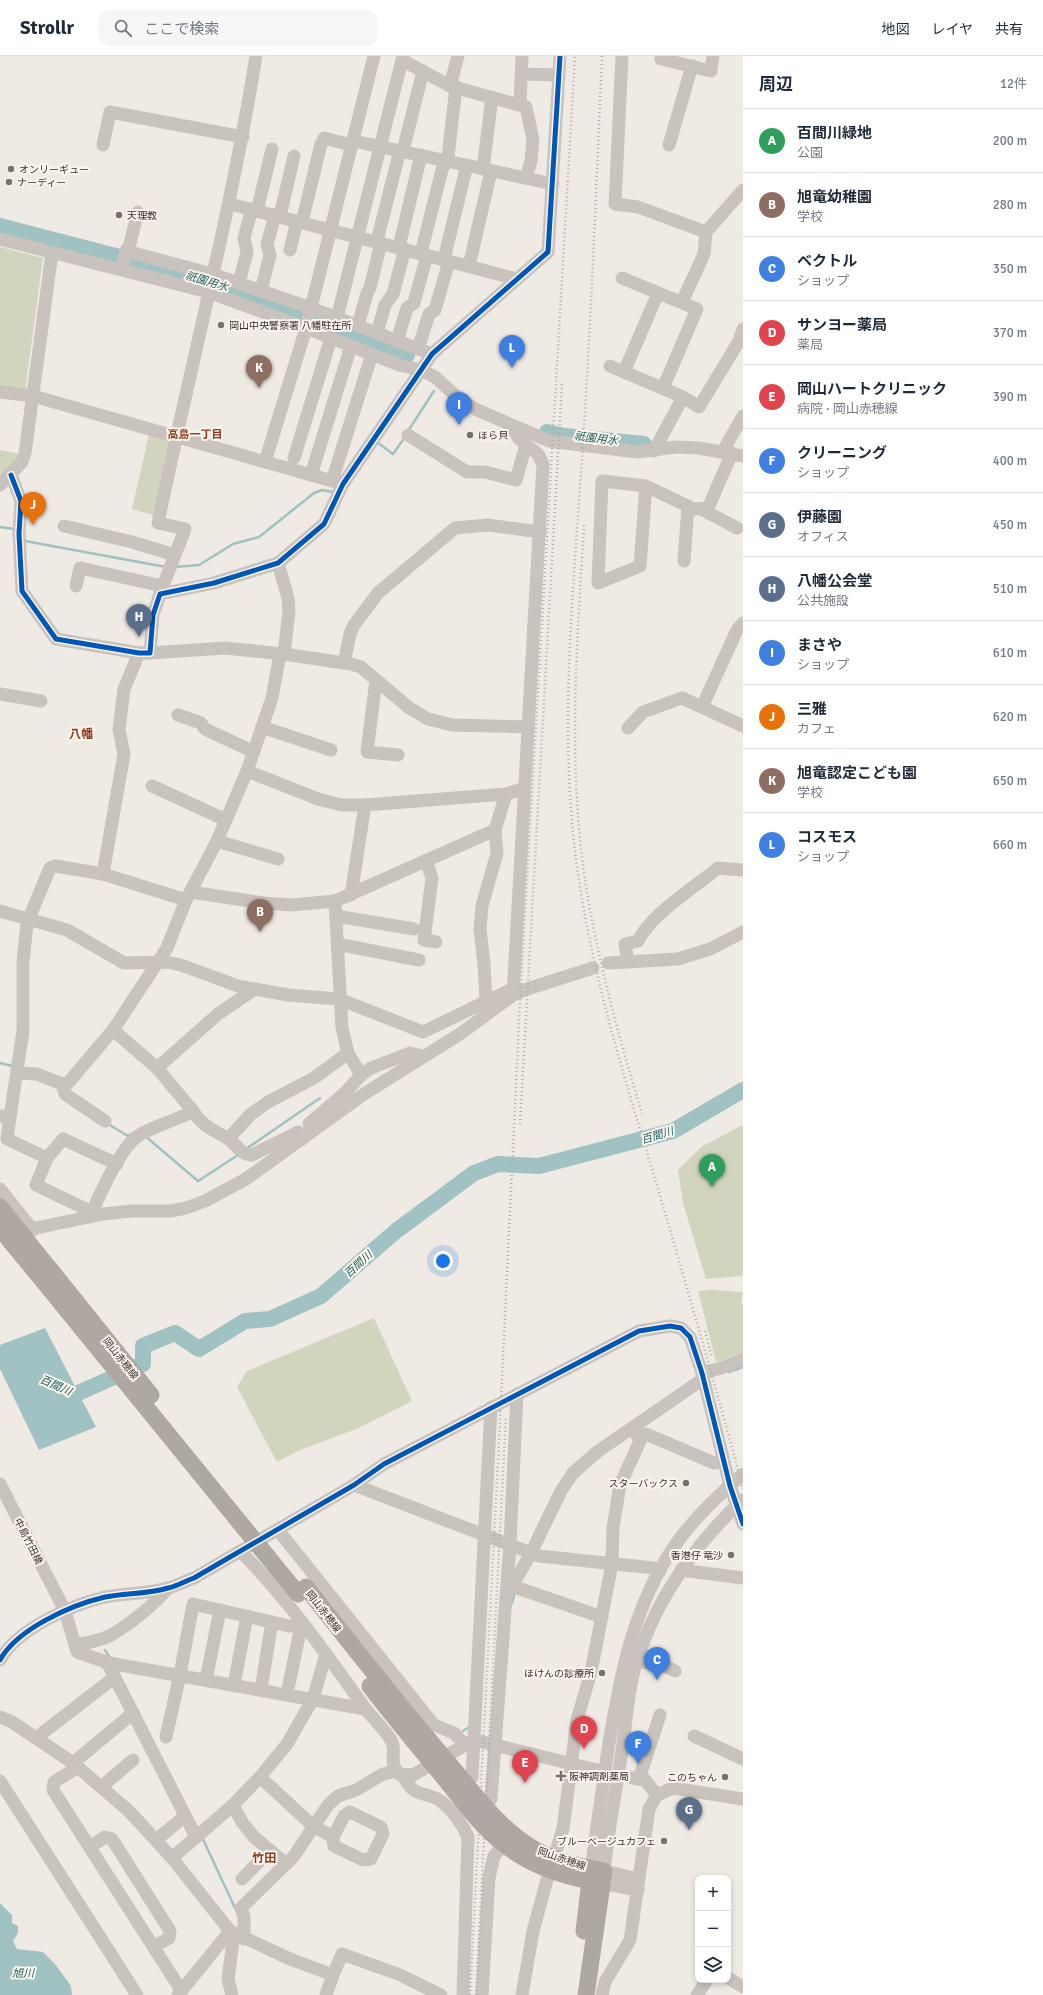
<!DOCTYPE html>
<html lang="ja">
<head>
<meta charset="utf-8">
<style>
  :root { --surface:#fff; --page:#f6f6f7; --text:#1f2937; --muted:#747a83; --line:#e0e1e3; --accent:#2563eb }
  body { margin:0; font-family:Signika,"Noto Sans JP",sans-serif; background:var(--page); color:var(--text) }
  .controls { position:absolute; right:12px; bottom:12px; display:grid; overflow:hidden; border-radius:8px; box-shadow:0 2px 6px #0003 }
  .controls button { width:36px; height:36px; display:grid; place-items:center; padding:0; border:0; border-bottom:1px solid var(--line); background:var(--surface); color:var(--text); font:20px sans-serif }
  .you { position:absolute; left:443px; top:1205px; width:14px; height:14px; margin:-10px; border:3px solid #fff; border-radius:50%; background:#1a73e8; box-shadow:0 0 0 6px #1a73e833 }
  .badge { display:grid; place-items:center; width:26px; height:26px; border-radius:50%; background:var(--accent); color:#fff; font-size:13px; font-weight:700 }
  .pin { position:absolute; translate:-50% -33px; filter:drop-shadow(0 1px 2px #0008) }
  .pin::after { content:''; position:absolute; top:21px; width:14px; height:12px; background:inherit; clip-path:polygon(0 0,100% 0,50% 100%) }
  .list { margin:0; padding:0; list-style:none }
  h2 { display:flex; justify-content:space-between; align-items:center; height:52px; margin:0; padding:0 16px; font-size:17px }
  h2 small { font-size:13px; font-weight:400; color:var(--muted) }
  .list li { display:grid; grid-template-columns:26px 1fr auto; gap:12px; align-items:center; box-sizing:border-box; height:64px; padding:0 16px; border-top:1px solid var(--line) }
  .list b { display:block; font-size:15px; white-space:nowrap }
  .list p { margin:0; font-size:13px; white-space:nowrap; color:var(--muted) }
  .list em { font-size:13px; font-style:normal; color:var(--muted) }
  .icon { flex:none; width:22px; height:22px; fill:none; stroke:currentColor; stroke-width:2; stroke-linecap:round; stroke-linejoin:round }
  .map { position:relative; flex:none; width:743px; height:1939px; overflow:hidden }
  header { display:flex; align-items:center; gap:24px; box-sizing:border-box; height:56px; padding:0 20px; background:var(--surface); border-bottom:1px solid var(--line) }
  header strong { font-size:19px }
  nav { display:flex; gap:22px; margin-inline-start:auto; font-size:14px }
  .search { width:280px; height:36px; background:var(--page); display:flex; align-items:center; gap:10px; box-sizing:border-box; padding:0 14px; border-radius:12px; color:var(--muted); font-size:15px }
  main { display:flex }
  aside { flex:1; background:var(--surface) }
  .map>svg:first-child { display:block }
  .green { fill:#d1d5be }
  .water { fill:#a0c2c2 }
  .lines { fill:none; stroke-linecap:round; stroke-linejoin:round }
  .stream { stroke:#a0c2c2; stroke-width:2.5 }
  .river { stroke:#a0c2c2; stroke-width:16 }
  .minor { stroke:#c9c2bd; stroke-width:13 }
  .major { stroke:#aea7a2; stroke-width:17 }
  .rail { stroke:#b1aba7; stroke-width:2.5; stroke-dasharray:1 3; stroke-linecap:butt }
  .major-bridge { stroke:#aea7a2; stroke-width:17 }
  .cycleway-casing { stroke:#fbf5ed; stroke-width:8 }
  .cycleway { stroke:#0057b8; stroke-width:5 }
  .poi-dot { fill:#7a706b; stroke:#fbf5ed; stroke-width:1.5 }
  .labels { text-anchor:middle; stroke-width:4; stroke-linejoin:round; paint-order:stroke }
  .poi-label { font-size:10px; fill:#3b2f2a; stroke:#fbf5ed; text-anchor:start }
  .street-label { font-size:10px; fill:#3b2f2a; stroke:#fbf5ed }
  .water-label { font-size:11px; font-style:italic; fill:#1d5b5f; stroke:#fbf5ed }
  .neighbourhood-label { font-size:11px; font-weight:bold; fill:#8e3920; stroke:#fbf5ed }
  .quarter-label { font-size:12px; font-weight:bold; fill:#8e3920; stroke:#fbf5ed }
</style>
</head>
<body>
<header>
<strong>Strollr</strong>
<div class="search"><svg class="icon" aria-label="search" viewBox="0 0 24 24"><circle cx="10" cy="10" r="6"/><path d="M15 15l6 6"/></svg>ここで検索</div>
<nav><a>地図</a><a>レイヤ</a><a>共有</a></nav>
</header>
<main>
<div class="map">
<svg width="743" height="1939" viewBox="0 0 743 1939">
  <rect width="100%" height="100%" fill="#f0eae4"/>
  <g class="green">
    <polygon points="0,191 43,202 25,336 0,333"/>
    <polygon points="149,378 171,383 153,459 132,453"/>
    <polygon points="0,394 20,398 8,414 0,421"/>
    <polygon points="743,1069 743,1220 706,1223 683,1147 678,1114 701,1091"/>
    <polygon points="712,1234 743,1236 741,1248 743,1248 743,1296 716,1306 698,1235"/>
    <polygon points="374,1262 412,1345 356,1373 298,1395 277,1406 237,1331 247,1315"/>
  </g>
  <g class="water">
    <polygon points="45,1272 96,1371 39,1394 0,1313 0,1289"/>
    <polygon points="0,1847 12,1859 12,1867 18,1870 18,1877 13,1885 17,1893 43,1896 55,1908 71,1930 72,1939 0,1939"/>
  </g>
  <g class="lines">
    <g class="stream">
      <polyline points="408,375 434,335"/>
      <polyline points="378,387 393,398 405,381"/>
      <polyline points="0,471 14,473"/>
      <polyline points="25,485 166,511"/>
      <polyline points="175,511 199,509 233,488 259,481 314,437 322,434 333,436"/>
      <polyline points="0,1007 12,1010"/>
      <polyline points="108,1068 128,1080 131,1078"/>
      <polyline points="145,1080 198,1125 238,1099"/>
      <polyline points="246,1093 320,1042"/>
      <polyline points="729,1316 743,1311"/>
      <polyline points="512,1547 515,1535"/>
      <polyline points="105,1594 110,1602"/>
      <polyline points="463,1675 469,1671"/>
      <polyline points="202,1781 235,1852"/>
    </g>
    <g class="river">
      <polyline points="0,170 216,226 315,262 407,299"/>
      <polyline points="547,376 565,380 644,388"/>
      <polyline points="57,1331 76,1338 143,1308 143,1290 175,1277 199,1293 245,1265 270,1263 321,1240 396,1175 474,1117 498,1108 539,1110 673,1075 743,1034"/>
    </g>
    <g class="minor">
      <polyline points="622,0 615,148 638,151 706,176"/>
      <polyline points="661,3 711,15 713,0"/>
      <polyline points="402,4 450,30 526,51 533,84 531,105 526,122"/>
      <polyline points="521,18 559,19"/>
      <polyline points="450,30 458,0"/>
      <polyline points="520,49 522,0"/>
      <polyline points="324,82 347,88 354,85 553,128"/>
      <polyline points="103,89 110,56 243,81"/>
      <polyline points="669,89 692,10"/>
      <polyline points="483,113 492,41"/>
      <polyline points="230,148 517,223"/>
      <polyline points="257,155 272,93"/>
      <polyline points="280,160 294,100"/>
      <polyline points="302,166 321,88"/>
      <polyline points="0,183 208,236 306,272 399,309 421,314 435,321 455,339 475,353 549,385 637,396 676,391 699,392 743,400"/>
      <polyline points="377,185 399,98 403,95 423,15"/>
      <polyline points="399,191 421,99"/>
      <polyline points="290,194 297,165"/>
      <polyline points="126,195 212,218 311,252 432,298"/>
      <polyline points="421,197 442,114 448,101 456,31"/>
      <polyline points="444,203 467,109"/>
      <polyline points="124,204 126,195 129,191 138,156"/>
      <polyline points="469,210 491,115"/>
      <polyline points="622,222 697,253 663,332"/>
      <polyline points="239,227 247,196 244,182 252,153"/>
      <polyline points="261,235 270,199 267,189 275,159"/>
      <polyline points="682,246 704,198 706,176 743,134"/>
      <polyline points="337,262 403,0"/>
      <polyline points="358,270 367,237 370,232 381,187"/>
      <polyline points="377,277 385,249 393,238 405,193"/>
      <polyline points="397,285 407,252 414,247 427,199"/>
      <polyline points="418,293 429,258 435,254 449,205"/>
      <polyline points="610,310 683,341 699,351 739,285 743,273"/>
      <polyline points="624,316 658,237"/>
      <polyline points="0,336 33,340 343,428"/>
      <polyline points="511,369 519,383 538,398 543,408 513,939"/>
      <polyline points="408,379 467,416 485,416 516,424 526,389"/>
      <polyline points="654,395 683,341"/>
      <polyline points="723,395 743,360"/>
      <polyline points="294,402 331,282"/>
      <polyline points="265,406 306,272 374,0"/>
      <polyline points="11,419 21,445 19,478 22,535 56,583 139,597 150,597 153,559 160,538 214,527 278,507 324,468 343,428 432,298 548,196 560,0"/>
      <polyline points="311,419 351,290"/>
      <polyline points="332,425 372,298"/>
      <polyline points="0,429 22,406 25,397 52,197"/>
      <polyline points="646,430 640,510 598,527 602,425 646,430 694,453 708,452 732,397"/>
      <polyline points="701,453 737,472"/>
      <polyline points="64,470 132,486 175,499"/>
      <polyline points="684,505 688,450"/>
      <polyline points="278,507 288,542 289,555 284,598"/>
      <polyline points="76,530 80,512 163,530"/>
      <path d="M160,538L185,473L158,467C190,311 231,157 256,0"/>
      <polyline points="150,597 225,592 284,598 351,608 361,611 408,651 428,663 452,669 528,671"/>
      <polyline points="344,607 350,578 354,569 378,537 455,472 488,469 540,476"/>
      <polyline points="376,624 367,696 398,699"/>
      <polyline points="0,638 41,645"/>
      <polyline points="702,651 737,574 743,567"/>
      <polyline points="178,659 201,667 205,673 254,696"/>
      <polyline points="262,671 331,694"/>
      <polyline points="628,672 643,656 682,642 743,670"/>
      <polyline points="247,715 318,743 342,749 365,749 506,738 525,732"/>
      <polyline points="152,730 226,764"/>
      <polyline points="217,785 278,803"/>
      <polyline points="426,805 432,822 424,884 436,886"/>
      <polyline points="103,818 124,698 119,674 124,633 139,597"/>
      <polyline points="191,836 263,847 292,849 335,845 342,972 348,997 361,1019 371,1012 410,997 423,1000"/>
      <polyline points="351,839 365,749"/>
      <polyline points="335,845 495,774"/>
      <polyline points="0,855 67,874 124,907 166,906 181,909 238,930 288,939 339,943 423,976 512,933"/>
      <polyline points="336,860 414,873"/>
      <polyline points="337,888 419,904"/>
      <path d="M628,906L625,888L638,885C650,859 695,831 718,812L743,814"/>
      <polyline points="608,907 678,903 710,893 743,876"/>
      <polyline points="486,944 484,908 480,873 482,850 497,797 495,774 506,738"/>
      <path d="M113,974L157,1012L193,1055C202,1070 212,1073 227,1082C237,1088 239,1098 252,1099L298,1076L302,1083"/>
      <polyline points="157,1012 218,958 255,933"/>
      <polyline points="17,1017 37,1018 62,1028 68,1027 113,974 167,892 186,844 217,785 247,715 272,642 280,598"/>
      <polyline points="62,1028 65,1038 105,1065"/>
      <polyline points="0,1060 10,1061 23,975 23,906 27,867 50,812 55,810 103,818 186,844"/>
      <polyline points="10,1061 7,1083 47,1102 63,1083 117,1108"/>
      <polyline points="309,1068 346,1036 361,1019"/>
      <polyline points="228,1083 251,1058 268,1046 314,1022 348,997"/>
      <polyline points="47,1102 36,1129 92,1156"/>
      <polyline points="0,1133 33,1174"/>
      <path d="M90,1161C99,1140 119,1093 138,1080C155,1069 176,1065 193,1055"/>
      <polyline points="12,1177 103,1158 131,1155 170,1155 186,1152 205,1145 246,1123 364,1038 460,978 513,939 524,934 593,912"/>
      <polyline points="702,1317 721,1312 743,1303"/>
      <polyline points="638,1378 646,1378 714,1407 724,1406"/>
      <polyline points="0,1428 65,1555 77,1596 109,1607 365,1653"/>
      <polyline points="354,1429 539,1500 654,1512 660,1515"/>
      <polyline points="278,1474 434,1669 454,1677 465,1689"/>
      <path d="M240,1495C286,1541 325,1596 362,1648C371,1661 383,1671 391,1684C398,1696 387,1705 399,1718L413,1719L474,1684L605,1716"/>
      <polyline points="681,1514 743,1522"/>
      <polyline points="507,1529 512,1530 530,1499 561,1435 573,1417 597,1396 703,1323"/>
      <polyline points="512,1530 602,1561"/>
      <path d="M75,1589C87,1587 100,1585 111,1579C129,1569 155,1548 168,1532"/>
      <path d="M0,1604C17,1573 71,1549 105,1541C126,1537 148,1538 168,1532C177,1530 185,1525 194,1522L354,1429L384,1408L639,1275L670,1270L681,1272L690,1281L702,1317L730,1430L743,1468"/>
      <polyline points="637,1605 667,1611 675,1615"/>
      <polyline points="107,1606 196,1781"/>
      <polyline points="206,1624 220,1554"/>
      <polyline points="234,1629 247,1560"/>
      <polyline points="261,1633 272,1566"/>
      <polyline points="0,1661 12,1666 73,1707 130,1756 172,1802 230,1875 290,1903 333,1919 342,1898 398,1918 441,1939"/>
      <polyline points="694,1680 743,1703"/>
      <polyline points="166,1681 180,1619 193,1548 289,1570 303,1570 299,1580 287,1638"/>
      <polyline points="36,1682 115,1621"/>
      <polyline points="73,1707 133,1657"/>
      <polyline points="78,1711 54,1726 53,1734 181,1934"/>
      <path d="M403,1719C414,1744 426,1734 442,1746C453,1755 463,1769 468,1781L463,1939"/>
      <polyline points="260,1721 313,1770 333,1781 344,1760 350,1756 381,1771 383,1778 371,1803 363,1804 334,1790 333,1781"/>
      <polyline points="472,1721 491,1351"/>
      <polyline points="632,1722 645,1724 657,1739"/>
      <polyline points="639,1723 660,1659"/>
      <polyline points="0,1725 137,1939"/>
      <polyline points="101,1731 133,1704"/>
      <polyline points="491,1743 510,1488 517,1338"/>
      <polyline points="233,1749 242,1766 254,1781 286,1808"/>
      <polyline points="156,1784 185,1760"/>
      <polyline points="90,1791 105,1781 112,1783 170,1875 169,1882 154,1891"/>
      <polyline points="172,1802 233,1749 260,1721 287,1688 313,1643 326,1598"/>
      <polyline points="554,1802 563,1773 577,1664 591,1616 612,1508 613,1472 620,1429 640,1385 633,1372"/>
      <polyline points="242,1823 270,1794"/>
      <path d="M639,1823L604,1815C608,1777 615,1739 621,1701C626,1671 627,1640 635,1611C654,1545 693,1491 742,1444"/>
      <path d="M638,1834L590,1825C595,1780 602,1737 608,1693C619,1626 631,1559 668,1500C686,1470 716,1441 743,1418"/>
      <polyline points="244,1883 244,1861 241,1852 294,1800 328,1749 338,1740 356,1734 383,1718 396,1715"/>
      <polyline points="728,1922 743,1931"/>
      <polyline points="178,1939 230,1875"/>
      <polyline points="232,1939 228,1923 234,1878"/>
      <polyline points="326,1939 333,1919"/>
      <polyline points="482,1939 489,1822 494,1800 504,1788"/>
      <polyline points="522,1939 533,1875 550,1813"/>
      <polyline points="602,1939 605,1926 630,1884 649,1753 657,1739 673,1732 743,1743"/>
      <polyline points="697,1939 707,1924"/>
    </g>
    <g class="major">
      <polyline points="0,1151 13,1167"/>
      <polyline points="27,1185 49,1212"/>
      <polyline points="12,1187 35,1215"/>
      <path d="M306,1531C353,1591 401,1652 451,1710C476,1740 498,1771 532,1792C553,1805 580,1810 604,1815L586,1939"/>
      <path d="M370,1630C393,1660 417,1689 441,1718C461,1742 479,1769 504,1788C528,1808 560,1819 590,1825L584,1875"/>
    </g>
    <g class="rail">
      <path d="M602,0C596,134 591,268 582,402C573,541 558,680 578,818C593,920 623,1018 653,1116C684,1221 715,1327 743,1433"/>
      <path d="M584,469C577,585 568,702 584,817C596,899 618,978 642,1058"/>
      <polyline points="520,1068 562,327"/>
      <polyline points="705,1275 712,1302"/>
      <polyline points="470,1939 499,1386 520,945 575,0"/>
      <polyline points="476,1939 506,1360"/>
    </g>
    <g class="major-bridge">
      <polyline points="13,1167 27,1185"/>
      <polyline points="0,1172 12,1187"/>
      <polyline points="49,1212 151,1339"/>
      <polyline points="35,1215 298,1538"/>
    </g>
    <g class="cycleway-casing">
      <g id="cycleway">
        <polyline points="11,419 21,445 19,478 22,535 56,583 139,597 150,597 153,559 160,538 214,527 278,507 324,468 343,428 432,298 548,196 560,0"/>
        <path d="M0,1604C17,1573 71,1549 105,1541C126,1537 148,1538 168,1532C177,1530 185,1525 194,1522L354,1429L384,1408L639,1275L670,1270L681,1272L690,1281L702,1317L730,1430L743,1468"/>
      </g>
    </g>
    <use href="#cycleway" class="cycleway"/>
  </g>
  <g class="poi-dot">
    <circle cx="11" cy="113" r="4"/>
    <circle cx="9" cy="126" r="4"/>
    <circle cx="119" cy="159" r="4"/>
    <circle cx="221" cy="269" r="4"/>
    <circle cx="470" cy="379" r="4"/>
    <circle cx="686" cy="1427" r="4"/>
    <circle cx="731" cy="1499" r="4"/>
    <circle cx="602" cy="1617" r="4"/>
    <path d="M559 1714h4v4h4v4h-4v4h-4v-4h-4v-4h4z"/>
    <circle cx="725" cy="1721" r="4"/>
    <circle cx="664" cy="1785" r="4"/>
  </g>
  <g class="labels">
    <g class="poi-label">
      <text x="19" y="117">オンリーギュー</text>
      <text x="17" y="130">ナーディー</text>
      <text x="127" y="163">天理教</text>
      <text x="229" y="273">岡山中央警察署 八幡駐在所</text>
      <text x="478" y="383">ほら貝</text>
      <text x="678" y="1431" text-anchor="end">スターバックス</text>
      <text x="723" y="1503" text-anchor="end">香港仔 竜沙</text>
      <text x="594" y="1621" text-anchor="end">ほけんの診療所</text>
      <text x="569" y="1724">阪神調剤薬局</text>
      <text x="717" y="1725" text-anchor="end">このちゃん</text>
      <text x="656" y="1789" text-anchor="end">ブルーベージュカフェ</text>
    </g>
    <g class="street-label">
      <text transform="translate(121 1302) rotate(51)" y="4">岡山赤穂線</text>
      <text transform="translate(29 1485) rotate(63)" y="4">中島竹田橋</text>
      <text transform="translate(324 1555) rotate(52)" y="4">岡山赤穂線</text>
      <text transform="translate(562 1802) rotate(19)" y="4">岡山赤穂線</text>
    </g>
    <g class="water-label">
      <text transform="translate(207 225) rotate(17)" y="4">祇園用水</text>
      <text transform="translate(596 382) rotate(7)" y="4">祇園用水</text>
      <text transform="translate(657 1079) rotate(-17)" y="4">百間川</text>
      <text transform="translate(358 1208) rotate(-42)" y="4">百間川</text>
      <text transform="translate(56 1329) rotate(24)" y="4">百間川</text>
      <text x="23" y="1921">旭川</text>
    </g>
    <g class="neighbourhood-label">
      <text x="195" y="382">高島一丁目</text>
    </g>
    <g class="quarter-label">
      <text x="81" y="682">八幡</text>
      <text x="264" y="1806">竹田</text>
    </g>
  </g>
</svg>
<div class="controls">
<button>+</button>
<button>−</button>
<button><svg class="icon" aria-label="layers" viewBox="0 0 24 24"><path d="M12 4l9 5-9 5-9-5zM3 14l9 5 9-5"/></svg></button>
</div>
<div class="you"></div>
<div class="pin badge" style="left:712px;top:1131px;background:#2e9e5b">A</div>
<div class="pin badge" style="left:260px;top:876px;background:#8d6e63">B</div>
<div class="pin badge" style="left:657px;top:1624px;background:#3f7fe0">C</div>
<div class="pin badge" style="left:584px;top:1693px;background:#e0444e">D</div>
<div class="pin badge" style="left:525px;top:1727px;background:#e0444e">E</div>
<div class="pin badge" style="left:638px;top:1708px;background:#3f7fe0">F</div>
<div class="pin badge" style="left:689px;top:1774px;background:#5c6f8a">G</div>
<div class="pin badge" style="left:139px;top:581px;background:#5c6f8a">H</div>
<div class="pin badge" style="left:459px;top:369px;background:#3f7fe0">I</div>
<div class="pin badge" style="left:33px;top:469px;background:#e8710a">J</div>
<div class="pin badge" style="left:259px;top:332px;background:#8d6e63">K</div>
<div class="pin badge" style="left:512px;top:312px;background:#3f7fe0">L</div>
</div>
<aside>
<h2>周辺<small>12件</small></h2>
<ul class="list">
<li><span class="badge" style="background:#2e9e5b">A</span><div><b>百間川緑地</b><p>公園</p></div><em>200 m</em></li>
<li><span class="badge" style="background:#8d6e63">B</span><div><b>旭竜幼稚園</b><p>学校</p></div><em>280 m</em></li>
<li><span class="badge" style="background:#3f7fe0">C</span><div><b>ベクトル</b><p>ショップ</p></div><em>350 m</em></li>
<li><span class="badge" style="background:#e0444e">D</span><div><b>サンヨー薬局</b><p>薬局</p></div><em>370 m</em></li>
<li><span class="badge" style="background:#e0444e">E</span><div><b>岡山ハートクリニック</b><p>病院 · 岡山赤穂線</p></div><em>390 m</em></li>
<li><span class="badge" style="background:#3f7fe0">F</span><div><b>クリーニング</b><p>ショップ</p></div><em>400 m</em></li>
<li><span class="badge" style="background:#5c6f8a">G</span><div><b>伊藤園</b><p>オフィス</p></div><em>450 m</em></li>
<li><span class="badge" style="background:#5c6f8a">H</span><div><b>八幡公会堂</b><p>公共施設</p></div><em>510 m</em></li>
<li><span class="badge" style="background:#3f7fe0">I</span><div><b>まさや</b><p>ショップ</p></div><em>610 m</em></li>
<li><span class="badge" style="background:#e8710a">J</span><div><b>三雅</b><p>カフェ</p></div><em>620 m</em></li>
<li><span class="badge" style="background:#8d6e63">K</span><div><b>旭竜認定こども園</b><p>学校</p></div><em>650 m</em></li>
<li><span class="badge" style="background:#3f7fe0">L</span><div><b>コスモス</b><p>ショップ</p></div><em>660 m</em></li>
</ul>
</aside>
</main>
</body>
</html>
